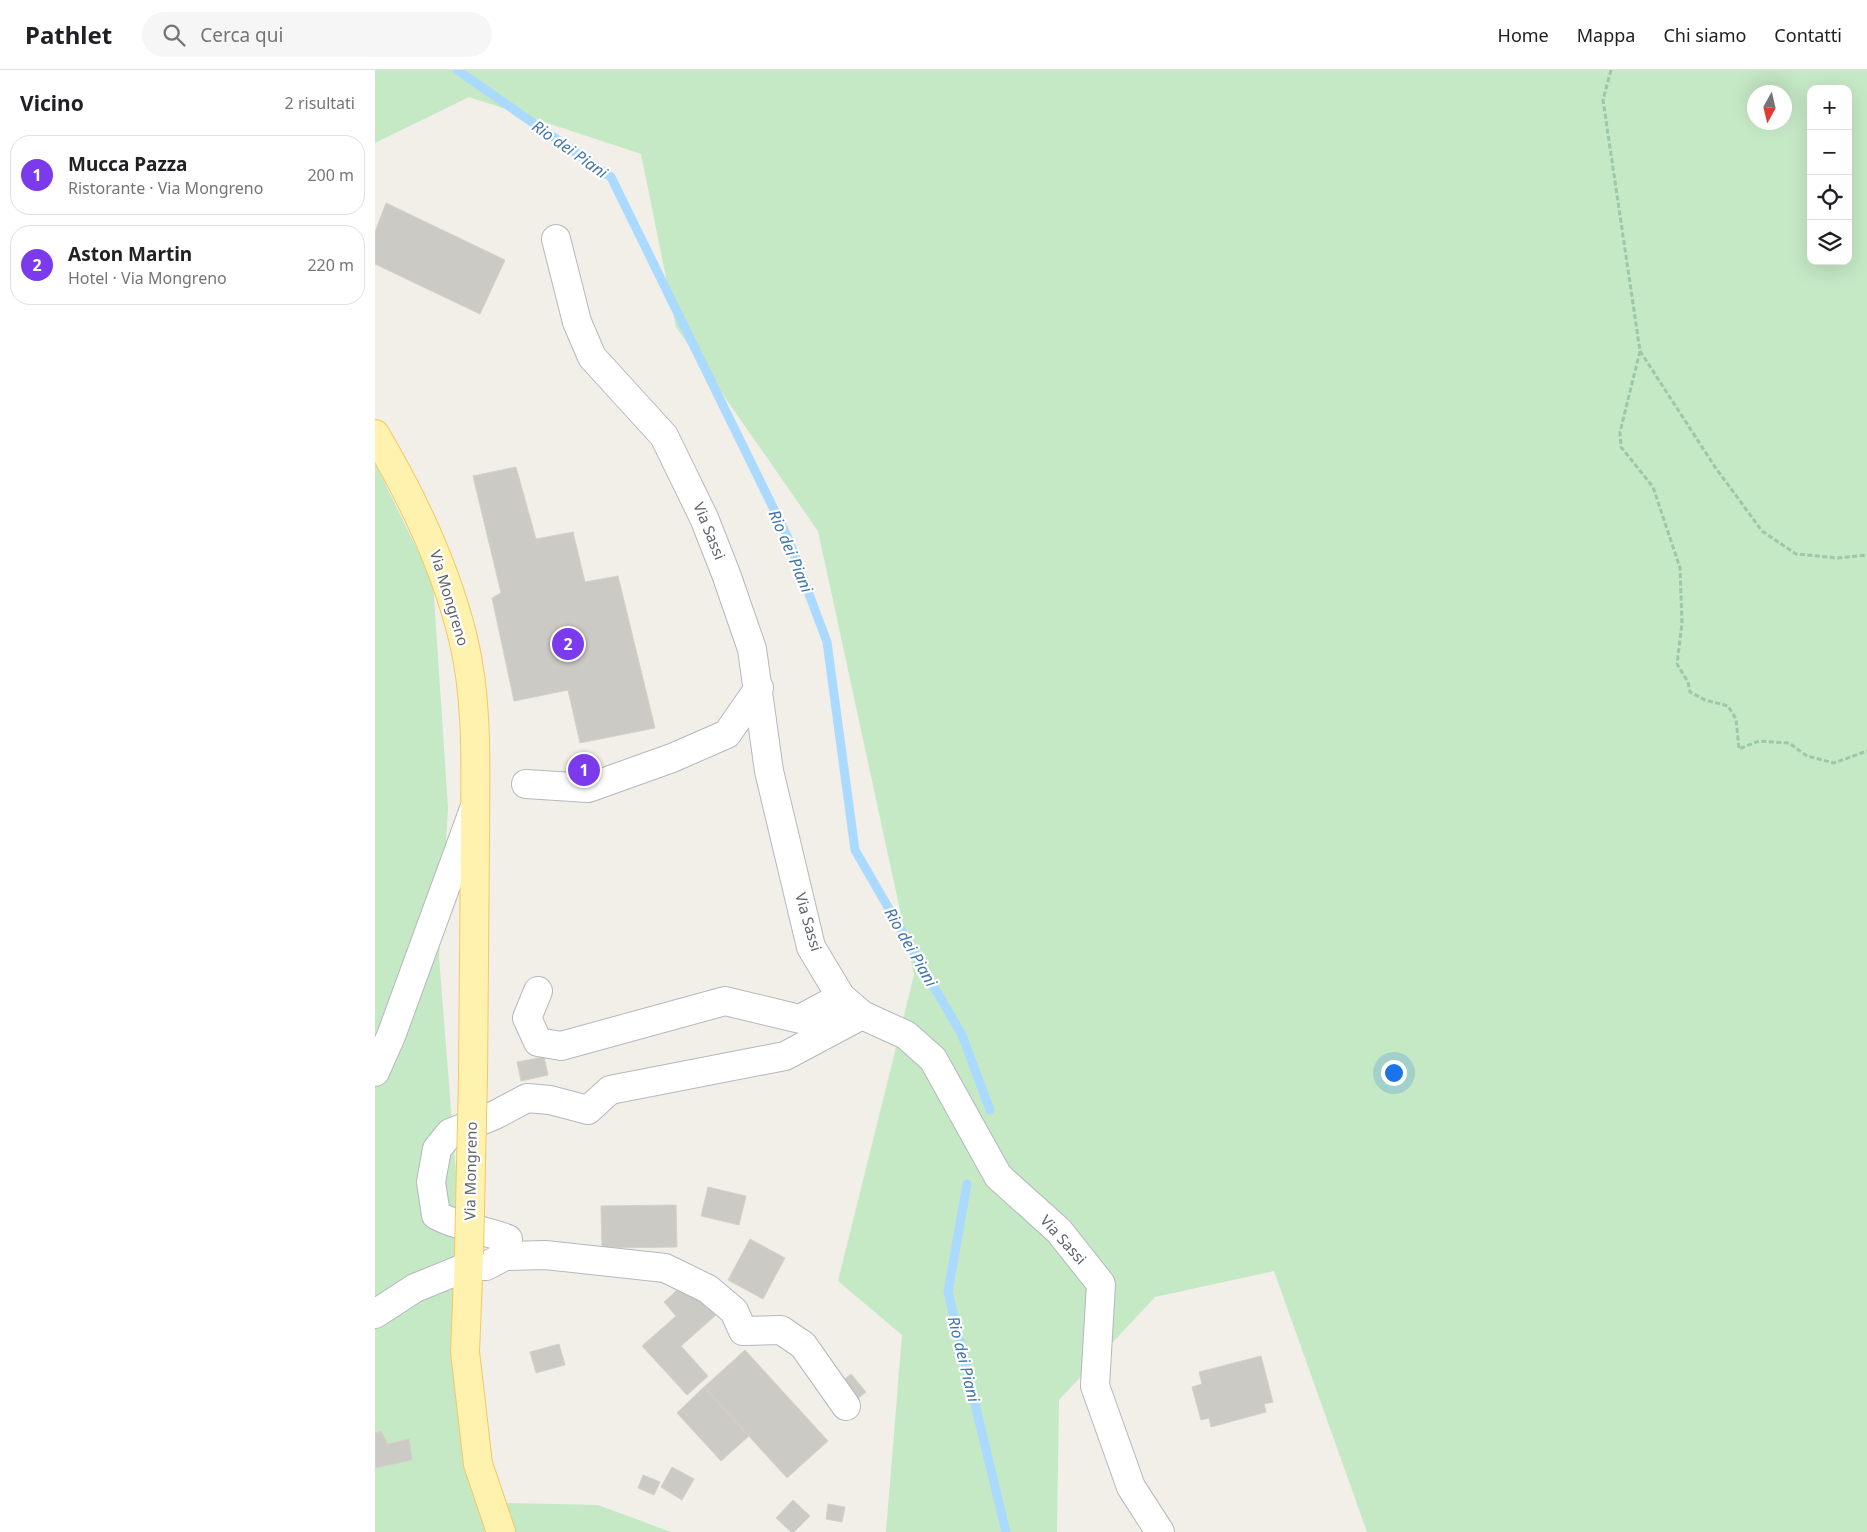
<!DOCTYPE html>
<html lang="it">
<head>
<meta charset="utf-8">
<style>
  :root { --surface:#fff; --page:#f6f6f6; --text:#202124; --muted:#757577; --line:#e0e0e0; --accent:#7c3aed }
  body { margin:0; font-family:"Noto Sans",sans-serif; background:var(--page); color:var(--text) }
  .controls { position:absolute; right:15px; top:15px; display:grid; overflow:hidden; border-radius:10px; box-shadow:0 5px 20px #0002 }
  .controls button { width:45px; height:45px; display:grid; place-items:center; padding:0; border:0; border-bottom:1px solid var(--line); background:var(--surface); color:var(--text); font:25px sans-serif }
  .compass { position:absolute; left:1372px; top:15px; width:45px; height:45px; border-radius:50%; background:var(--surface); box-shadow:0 5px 20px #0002; rotate:188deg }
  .you { position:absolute; left:1018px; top:1002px; width:18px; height:18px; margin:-12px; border:4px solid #fff; border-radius:50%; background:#1a73e8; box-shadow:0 0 0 8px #1a73e833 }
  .badge { display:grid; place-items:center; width:32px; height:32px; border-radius:50%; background:var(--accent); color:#fff; font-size:16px; font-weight:700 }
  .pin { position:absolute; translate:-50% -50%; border:2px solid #fff; box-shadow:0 1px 5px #0006 }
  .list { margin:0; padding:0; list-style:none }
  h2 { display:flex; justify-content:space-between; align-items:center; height:65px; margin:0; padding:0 20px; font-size:21px }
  h2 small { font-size:16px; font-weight:400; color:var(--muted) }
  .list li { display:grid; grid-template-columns:32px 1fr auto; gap:15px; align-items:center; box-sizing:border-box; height:80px; margin:0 10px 10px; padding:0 10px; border:1px solid var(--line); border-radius:20px }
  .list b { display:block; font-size:19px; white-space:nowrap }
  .list p { margin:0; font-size:16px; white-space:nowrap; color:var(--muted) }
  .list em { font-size:16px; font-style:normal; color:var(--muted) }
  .icon { flex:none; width:28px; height:28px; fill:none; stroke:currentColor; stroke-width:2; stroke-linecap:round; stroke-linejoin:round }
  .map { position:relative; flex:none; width:1492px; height:1462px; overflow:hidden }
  header { display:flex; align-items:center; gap:30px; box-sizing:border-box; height:70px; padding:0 25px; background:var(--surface); border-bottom:1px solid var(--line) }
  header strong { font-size:24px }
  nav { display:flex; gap:28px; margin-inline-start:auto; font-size:18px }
  .search { width:350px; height:45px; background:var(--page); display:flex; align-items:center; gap:12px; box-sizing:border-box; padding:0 18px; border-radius:28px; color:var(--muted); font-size:19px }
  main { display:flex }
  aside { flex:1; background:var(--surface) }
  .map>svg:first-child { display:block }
  .green { fill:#c5e8c5; fill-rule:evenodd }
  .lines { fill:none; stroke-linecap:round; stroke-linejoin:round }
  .stream { stroke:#aadaff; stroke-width:9 }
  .building { fill:#cccac5; stroke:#d6d1c6 }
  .minor-casing { stroke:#b5b8bc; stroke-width:30 }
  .major-casing { stroke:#f2c960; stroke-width:30 }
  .path { stroke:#9cc7a9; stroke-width:3; stroke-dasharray:5 2.5; stroke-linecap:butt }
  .minor { stroke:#fff; stroke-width:28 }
  .major { stroke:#fff2af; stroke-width:28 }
  .major-bridge-casing { stroke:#f2c960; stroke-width:30; stroke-linecap:butt }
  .major-bridge { stroke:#fff2af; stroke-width:28 }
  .labels { text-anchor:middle; stroke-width:4.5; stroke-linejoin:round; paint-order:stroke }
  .street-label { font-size:15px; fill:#5f6368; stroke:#fff }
  .water-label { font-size:16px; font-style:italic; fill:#4174aa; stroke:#fff }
</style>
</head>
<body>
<header>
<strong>Pathlet</strong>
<div class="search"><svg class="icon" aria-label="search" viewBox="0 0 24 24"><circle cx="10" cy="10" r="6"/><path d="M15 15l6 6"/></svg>Cerca qui</div>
<nav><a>Home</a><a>Mappa</a><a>Chi siamo</a><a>Contatti</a></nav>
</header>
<main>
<aside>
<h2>Vicino<small>2 risultati</small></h2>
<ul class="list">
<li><span class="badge">1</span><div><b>Mucca Pazza</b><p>Ristorante · Via Mongreno</p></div><em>200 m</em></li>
<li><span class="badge">2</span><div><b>Aston Martin</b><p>Hotel · Via Mongreno</p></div><em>220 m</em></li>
</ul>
</aside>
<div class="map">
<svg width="1492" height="1462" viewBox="0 0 1492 1462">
  <rect width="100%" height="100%" fill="#f1efe8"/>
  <g class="green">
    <path d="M0,0H1492V1462H992L899,1201L780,1227L684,1330L682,1462H511L527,1265L463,1211L539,905L443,461L301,257L266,84L94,27L0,73ZM1436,19H1473V191H1436ZM1380,22H1410V52H1380Z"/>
    <polygon points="0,393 58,512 73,738 64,887 82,1115 112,1395 128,1433 223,1435 296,1462 0,1462"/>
  </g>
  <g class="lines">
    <g class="stream">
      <polyline points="82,0 236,107 413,468 452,572 480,780 587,965 615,1040"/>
      <polyline points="592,1114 573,1222 631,1462"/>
    </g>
  </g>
  <g class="building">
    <polygon points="11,133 130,190 105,244 0,194 0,162"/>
    <polygon points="141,397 161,469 198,462 210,512 243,506 280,658 205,673 193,620 139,631 117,528 126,523 98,406"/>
    <polygon points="169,987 173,1005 146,1011 142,992"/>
    <polygon points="333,1117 371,1126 364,1155 326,1146"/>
    <polygon points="301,1135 302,1177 227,1178 226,1136"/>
    <polygon points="375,1169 410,1188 388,1229 353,1210"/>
    <polygon points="312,1211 342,1244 306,1276 333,1306 312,1325 267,1276 301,1246 289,1232"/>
    <polygon points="184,1274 190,1295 161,1303 155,1282"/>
    <polygon points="370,1280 453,1371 412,1408 329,1317"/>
    <polygon points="886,1286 898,1332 889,1334 891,1342 836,1357 834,1348 826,1350 817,1317 827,1314 824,1302"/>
    <polygon points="476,1304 491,1322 480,1331 465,1313"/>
    <polygon points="329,1317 374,1366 346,1391 302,1343"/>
    <polygon points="6,1361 13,1374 34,1369 37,1390 0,1398 0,1363"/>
    <polygon points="297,1397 319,1409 307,1430 286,1417"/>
    <polygon points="268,1405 285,1412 279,1425 263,1418"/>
    <polygon points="418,1430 435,1446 419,1462 416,1462 401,1448"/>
    <polygon points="453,1434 470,1437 467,1452 451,1449"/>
  </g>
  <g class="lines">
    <g class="minor-casing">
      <g id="minor">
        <polyline points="181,169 202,252 217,287 289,366 329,448 351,504 377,579 394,701 436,877 466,927 487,945 531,965 558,989 623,1106 684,1161 726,1214 720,1316 756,1417 785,1462"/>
        <polyline points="151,714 213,718 297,688 352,664 384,618"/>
        <polyline points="163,921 152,948 163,972 186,976 350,931 425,949 466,927"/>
        <polyline points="0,1002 16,966 99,739"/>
        <path d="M130,1186L133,1169C109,1160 83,1157 61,1145L56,1112L62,1079L75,1063L120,1045L152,1028L175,1030L213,1040L235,1020L410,986L487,945"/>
        <polyline points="0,1244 40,1218 94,1196 111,1196 130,1186 170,1185 290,1198 333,1219 359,1241 368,1261 406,1260 428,1275 471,1336"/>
      </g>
    </g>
    <g class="major-casing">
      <g id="major">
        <path d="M0,364C38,428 70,495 88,568C104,634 100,704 100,771C99,850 99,928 98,1006"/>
        <polyline points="94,1184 90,1282 103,1394 126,1462"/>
      </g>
    </g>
    <g class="path">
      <polyline points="1236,0 1228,30 1265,281 1245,362 1246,377 1278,417 1305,498 1307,553 1302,594 1313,612 1315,622 1330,630 1353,636 1361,649 1364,679 1384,671 1414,673 1432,686 1459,693 1492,681"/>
      <polyline points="1265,281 1340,397 1387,461 1421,484 1463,488 1492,485"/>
    </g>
    <use href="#minor" class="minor"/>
    <use href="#major" class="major"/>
    <g class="major-bridge-casing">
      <polyline id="major-bridge" points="94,1184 98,1006"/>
    </g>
    <use href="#major-bridge" class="major-bridge"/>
  </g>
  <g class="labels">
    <g class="street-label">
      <text transform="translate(334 461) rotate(68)" y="5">Via Sassi</text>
      <text transform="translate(74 528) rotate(73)" y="5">Via Mongreno</text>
      <text transform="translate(433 852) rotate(74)" y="5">Via Sassi</text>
      <text transform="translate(96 1101) rotate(-89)" y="5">Via Mongreno</text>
      <text transform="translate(688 1170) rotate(48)" y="5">Via Sassi</text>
    </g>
    <g class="water-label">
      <text transform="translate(195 79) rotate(35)" y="6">Rio dei Piani</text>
      <text transform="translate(416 481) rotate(67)" y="6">Rio dei Piani</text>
      <text transform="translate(536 877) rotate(60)" y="6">Rio dei Piani</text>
      <text transform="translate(589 1289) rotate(76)" y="6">Rio dei Piani</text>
    </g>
  </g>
</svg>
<div class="controls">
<button>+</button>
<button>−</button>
<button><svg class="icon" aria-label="locate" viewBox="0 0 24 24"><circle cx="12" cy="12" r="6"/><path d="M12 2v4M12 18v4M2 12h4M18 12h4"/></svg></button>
<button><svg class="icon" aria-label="layers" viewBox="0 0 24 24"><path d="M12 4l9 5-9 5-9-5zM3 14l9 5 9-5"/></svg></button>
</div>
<svg class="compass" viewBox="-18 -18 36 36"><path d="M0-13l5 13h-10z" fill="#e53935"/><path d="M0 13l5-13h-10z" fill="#757577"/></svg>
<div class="you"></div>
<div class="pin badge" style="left:209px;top:700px">1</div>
<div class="pin badge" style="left:193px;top:574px">2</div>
</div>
</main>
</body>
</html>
